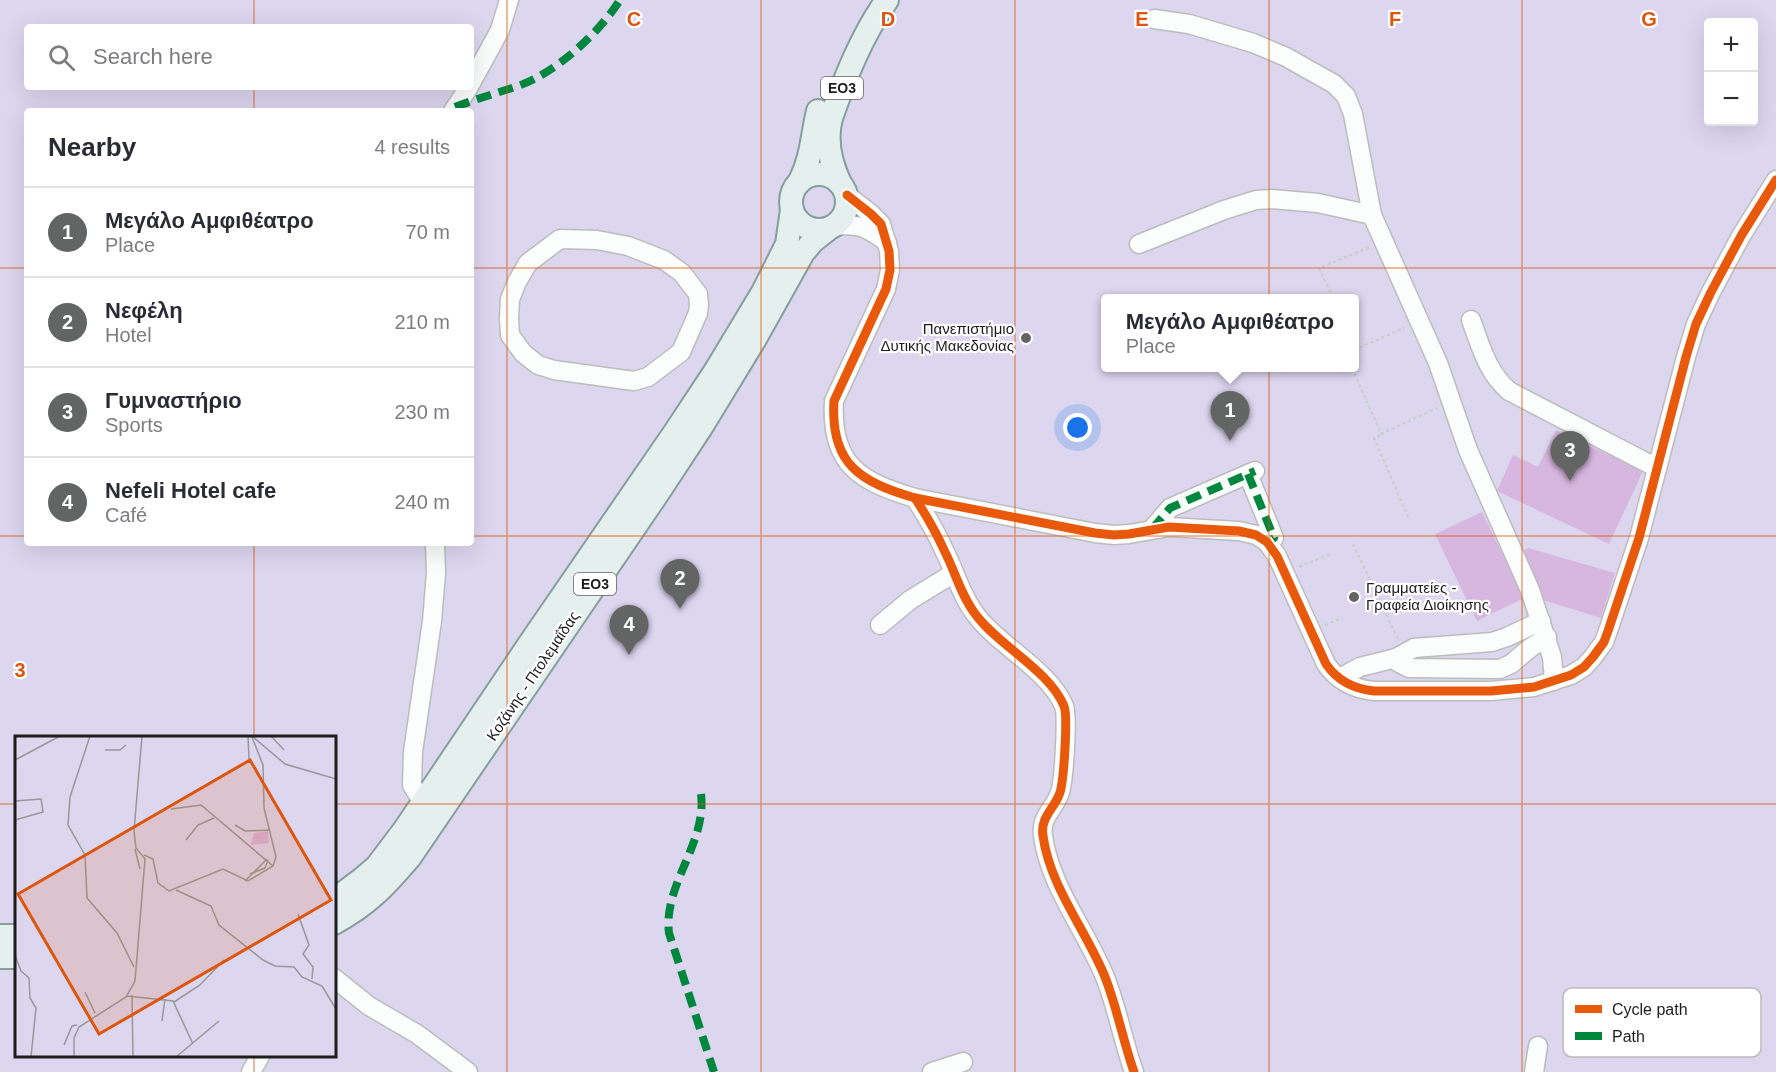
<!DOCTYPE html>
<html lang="en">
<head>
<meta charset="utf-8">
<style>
  :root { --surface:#fff; --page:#f7f7f7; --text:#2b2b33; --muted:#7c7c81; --line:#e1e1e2; --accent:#636565 }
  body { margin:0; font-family:Arial,sans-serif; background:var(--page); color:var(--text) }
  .controls { position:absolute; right:18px; top:18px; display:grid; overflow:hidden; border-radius:6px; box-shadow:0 6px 24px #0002 }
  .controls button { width:54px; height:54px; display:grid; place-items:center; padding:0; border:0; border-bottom:2px solid var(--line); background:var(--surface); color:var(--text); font:30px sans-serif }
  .you { position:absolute; left:1078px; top:428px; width:21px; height:21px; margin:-15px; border:4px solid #fff; border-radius:50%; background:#1a73e8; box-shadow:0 0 0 9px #1a73e833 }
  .badge { display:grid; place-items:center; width:39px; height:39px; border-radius:50%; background:var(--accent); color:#fff; font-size:20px; font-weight:700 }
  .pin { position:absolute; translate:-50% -50px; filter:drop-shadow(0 2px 3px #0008) }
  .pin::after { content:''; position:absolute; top:32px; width:21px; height:18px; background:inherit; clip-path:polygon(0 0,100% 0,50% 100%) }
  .popup { position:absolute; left:1101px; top:294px; width:258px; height:78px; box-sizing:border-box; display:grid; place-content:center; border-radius:6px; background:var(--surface); filter:drop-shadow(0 2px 4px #0005); font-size:20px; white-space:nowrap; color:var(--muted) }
  .popup b { font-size:22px; color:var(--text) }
  .popup::after { content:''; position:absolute; left:50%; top:100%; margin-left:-12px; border:12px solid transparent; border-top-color:var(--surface) }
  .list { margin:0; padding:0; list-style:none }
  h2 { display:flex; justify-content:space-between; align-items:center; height:78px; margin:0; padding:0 24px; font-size:26px }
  h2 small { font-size:20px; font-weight:400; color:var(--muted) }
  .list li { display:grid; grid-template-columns:39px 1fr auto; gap:18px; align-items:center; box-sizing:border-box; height:90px; padding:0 24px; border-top:2px solid var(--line) }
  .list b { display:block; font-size:22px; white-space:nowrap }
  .list p { margin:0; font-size:20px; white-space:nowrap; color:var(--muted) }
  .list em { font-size:20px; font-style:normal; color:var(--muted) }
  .icon { flex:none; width:33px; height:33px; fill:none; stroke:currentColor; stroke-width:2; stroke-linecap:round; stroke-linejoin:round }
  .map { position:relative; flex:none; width:1776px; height:1072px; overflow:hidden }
  .search { position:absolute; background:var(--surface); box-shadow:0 6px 24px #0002; left:24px; top:24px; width:450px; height:66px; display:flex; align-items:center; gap:15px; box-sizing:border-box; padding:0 21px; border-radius:6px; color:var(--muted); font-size:22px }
  .panel { position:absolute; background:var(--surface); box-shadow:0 6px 24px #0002; left:24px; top:108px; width:450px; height:438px; border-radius:6px }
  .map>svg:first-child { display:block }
  .park { fill:#dcd6ef; fill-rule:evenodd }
  .pitch { fill:#d7b6df }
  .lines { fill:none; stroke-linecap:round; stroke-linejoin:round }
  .minor-casing { stroke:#bbbdbd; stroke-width:21 }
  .major-casing { stroke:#859f9d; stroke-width:26 }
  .path { stroke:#c4d0c9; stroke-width:2; stroke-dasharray:3 3; stroke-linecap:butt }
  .minor { stroke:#fbfcfc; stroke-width:18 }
  .major { stroke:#e5efee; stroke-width:22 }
  .quiet { stroke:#00873e; stroke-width:8; stroke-dasharray:15 8; stroke-linecap:butt }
  .cycleway-casing { stroke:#fff; stroke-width:13 }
  .cycleway { stroke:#e8590c; stroke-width:9 }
  .grid { fill:none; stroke:#de560d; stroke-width:1.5; stroke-opacity:0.55 }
  .poi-dot { fill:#636565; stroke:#fff; stroke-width:2 }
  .labels { text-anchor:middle; stroke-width:4.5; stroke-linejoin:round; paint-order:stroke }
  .shield { fill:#fff; stroke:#616161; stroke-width:1.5 }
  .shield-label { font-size:14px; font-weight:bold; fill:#1d1d1d }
  .poi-label { font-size:15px; fill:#1d1d1d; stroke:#fff; text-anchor:end }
  .street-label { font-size:15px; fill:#1d1d1d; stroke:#fff }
  .inset-road { fill:none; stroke:#969999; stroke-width:1.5 }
  .view { fill:#de560d; fill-opacity:0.15; stroke:#de560d; stroke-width:3 }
  .inset-edge { fill:none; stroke:#1d1d1d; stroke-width:3 }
  .key { fill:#fff; stroke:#bbb; stroke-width:1.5 }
  .key-label { font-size:16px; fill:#1d1d1d }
  .grid-label { font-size:20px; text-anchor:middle; font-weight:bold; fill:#de560d; stroke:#fff; stroke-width:4.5; stroke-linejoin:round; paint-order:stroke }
</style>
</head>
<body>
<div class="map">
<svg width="1776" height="1072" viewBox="0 0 1776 1072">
  <rect width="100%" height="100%" fill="#e6ebeb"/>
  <path class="park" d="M0,0H1776V1072H0ZM1708,22H1754V122H1708ZM27,27H471V87H27ZM27,111H471V543H27ZM1106,298H1354V368H1106ZM16,738H334V1056H16Z"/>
  <g class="pitch">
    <polygon points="1556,430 1643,471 1609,544 1497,491 1513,455 1538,467"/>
    <polygon points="1482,512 1524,598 1477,621 1435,534"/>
    <polygon points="1528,548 1615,573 1601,618 1540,599 1521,552"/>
  </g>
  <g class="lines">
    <g class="minor-casing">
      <g id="minor">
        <polyline points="1154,19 1189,24 1253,43 1286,57 1334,84 1346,96 1353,114 1372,215 1438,363 1468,450 1530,590 1552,657 1554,681"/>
        <polyline points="471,83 500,30 509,0"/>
        <polyline points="453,111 469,87"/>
        <path d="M847,195L871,214L881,224L889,251L890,270L886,289L834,401C830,465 861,482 915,498L1095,533L1114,535L1129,534L1169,527L1239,531L1256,535L1267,542L1277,556L1326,664C1337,680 1354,689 1374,691H1491L1534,687L1571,675L1584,667L1593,657L1604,642L1608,631L1639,538L1686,357L1696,324L1711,292L1741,236L1776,180"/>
        <path d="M834,226C860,223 867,228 887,242"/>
        <polygon points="560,239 597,240 628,246 664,260 682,273 698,294 699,305 698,313 681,352 648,377 634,381 554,370 538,365 523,353 510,335 509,318 510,299 517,282 528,263"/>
        <polyline points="1139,244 1224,210 1256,200 1272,199 1318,203 1372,215"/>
        <path d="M1471,320C1481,347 1487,372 1509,391L1657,468"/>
        <polyline points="1248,474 1274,538 1267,542"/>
        <path d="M915,498C926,515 936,532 944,550C955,571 961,596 976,615C999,646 1049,670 1064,706C1068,715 1064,785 1059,795C1053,810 1040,818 1043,836C1050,887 1086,930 1105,977C1117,1007 1123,1041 1134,1072"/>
        <polyline points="1152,529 1170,508 1255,471"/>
        <polyline points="880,625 910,600 954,573"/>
        <polyline points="1396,658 1399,663 1409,668 1500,669 1511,664 1530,648 1547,637"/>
        <polyline points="1340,678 1360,667 1396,658 1414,648 1492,642 1507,637 1541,621"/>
        <polyline points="423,803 412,785 413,752 432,621 436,573 435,543"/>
        <polyline points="334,978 369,1006 417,1034 468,1072"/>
        <polyline points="251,1072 260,1056"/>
        <polyline points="932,1072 963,1062"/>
        <polyline points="1534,1072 1538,1046"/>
      </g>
    </g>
    <g class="major-casing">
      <g id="major">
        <circle cx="819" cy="202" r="28"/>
        <path d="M800,181C812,157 812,136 818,111"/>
        <path d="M840,183C830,162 825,141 831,118C845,78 862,35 887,0"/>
        <polyline points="334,900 362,879 377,866 405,829 528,646 675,432 716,370 763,292 787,244 792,210"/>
        <path d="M334,923C368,905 386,885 410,857L658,493L702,426L755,339L803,253L813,241L827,230"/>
        <polyline points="0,936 16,936"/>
        <polyline points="0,957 16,957"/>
      </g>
    </g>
    <g class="path">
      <polyline points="1333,298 1319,268 1370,247"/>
      <polyline points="1354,350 1404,328"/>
      <polyline points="1352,368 1381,434 1437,408"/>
      <polyline points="1380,435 1374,438 1409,519"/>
      <polyline points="1353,544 1398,639"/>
      <polyline points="1299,567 1330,554"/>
      <polyline points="1325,625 1342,618"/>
    </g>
    <use href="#minor" class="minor"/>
    <use href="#major" class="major"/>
    <g class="quiet">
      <path d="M455,107C476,99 497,93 518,86C557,72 598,34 620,0"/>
      <polyline points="1248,474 1274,538 1267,542"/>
      <polyline points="1152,529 1170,508 1255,471"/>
      <path d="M701,794C707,844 663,884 669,933L714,1072"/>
    </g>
    <g class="cycleway-casing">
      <g id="cycleway">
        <path d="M847,195L871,214L881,224L889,251L890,270L886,289L834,401C830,465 861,482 915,498L1095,533L1114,535L1129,534L1169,527L1239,531L1256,535L1267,542L1277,556L1326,664C1337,680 1354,689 1374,691H1491L1534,687L1571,675L1584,667L1593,657L1604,642L1608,631L1639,538L1686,357L1696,324L1711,292L1741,236L1776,180"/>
        <path d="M915,498C926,515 936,532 944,550C955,571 961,596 976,615C999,646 1049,670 1064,706C1068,715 1064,785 1059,795C1053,810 1040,818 1043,836C1050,887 1086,930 1105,977C1117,1007 1123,1041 1134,1072"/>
      </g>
    </g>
    <use href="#cycleway" class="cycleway"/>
  </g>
  <path class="grid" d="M254,0V27M507,0V1072M761,0V1072M1015,0V1072M1269,0V1072M1522,0V1072M254,87V111M0,268H27M471,268H1776M0,536H27M471,536H1776M254,543V738M0,804H16M334,804H1776M254,1056V1072"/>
  <g class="poi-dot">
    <circle cx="1026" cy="338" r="6"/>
    <circle cx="1354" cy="597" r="6"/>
  </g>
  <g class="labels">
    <g class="shield">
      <rect x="821" y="77" width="42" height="22" rx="4.5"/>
      <rect x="574" y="573" width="42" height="22" rx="4.5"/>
    </g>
    <g class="shield-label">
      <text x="842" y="93">ΕΟ3</text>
      <text x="595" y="589">ΕΟ3</text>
    </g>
    <g class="poi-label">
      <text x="1014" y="334">Πανεπιστήμιο<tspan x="1014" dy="17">Δυτικής Μακεδονίας</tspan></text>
      <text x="1366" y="593" text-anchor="start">Γραμματείες -<tspan x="1366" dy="17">Γραφεία Διοίκησης</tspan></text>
    </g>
    <g class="street-label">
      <text transform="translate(533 676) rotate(-56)" y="5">Κοζάνης - Πτολεμαΐδας</text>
    </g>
  </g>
  <g transform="translate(15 736)">
    <rect width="321" height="321" fill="#e6ebeb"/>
    <path d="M0,0H321V321H0Z" fill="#dcd6ef"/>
    <path d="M253,95L254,107L236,109L239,97Z" fill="#d7b6df"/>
    <path class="inset-road" d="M75,0L55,61L53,89L70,119L72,162L102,197L119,231M233,0L234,23M237,0L270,28L321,43M256,0L269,14M90,14H105L111,9M0,24L45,0M0,65L26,63L28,76L0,84M156,73L186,69L258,130M220,89L230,95L255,94M171,104L183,89L199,82M120,113L125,133M129,119L138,123L143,147L154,155L208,133L233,145L258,130L261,121L249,72L248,29L237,1M235,138L250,132L253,124M230,145L252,123M161,154L196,170L204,189L248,224L260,230L279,231L287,241L307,250L321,273M283,178L294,209L288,218L298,231L297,243M0,219L6,235L14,242L15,262L21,272L16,321M70,256L80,277M117,259L118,321M112,260L158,265L178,308M159,266L185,249L209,224M147,285L150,263M49,309L57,290L62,289M59,321V302L64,291L111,261L120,245L130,123L121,112L119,95L127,0M161,321L204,285"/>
    <path class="view" d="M235,24L316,164L84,298L3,158Z"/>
    <rect width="321" height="321" class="inset-edge"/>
  </g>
  <rect x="1563" y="988" width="198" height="69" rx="9" class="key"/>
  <rect x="1575" y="1005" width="27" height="8" fill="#e8590c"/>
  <rect x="1575" y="1032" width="27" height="8" fill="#00873e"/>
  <g class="key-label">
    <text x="1612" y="1015">Cycle path</text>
    <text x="1612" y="1042">Path</text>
  </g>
  <g class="grid-label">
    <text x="634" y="26">C</text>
    <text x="888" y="26">D</text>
    <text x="1142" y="26">E</text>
    <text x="1395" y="26">F</text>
    <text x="1649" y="26">G</text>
    <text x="20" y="677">3</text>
  </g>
</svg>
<div class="controls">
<button>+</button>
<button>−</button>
</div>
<div class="you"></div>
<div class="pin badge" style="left:1230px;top:441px">1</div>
<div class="popup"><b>Μεγάλο Αμφιθέατρο</b>Place</div>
<div class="pin badge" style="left:680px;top:609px">2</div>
<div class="pin badge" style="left:1570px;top:481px">3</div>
<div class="pin badge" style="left:629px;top:655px">4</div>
<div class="search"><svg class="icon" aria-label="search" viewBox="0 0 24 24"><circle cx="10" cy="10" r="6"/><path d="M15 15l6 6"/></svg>Search here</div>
<section class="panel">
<h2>Nearby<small>4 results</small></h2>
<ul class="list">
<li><span class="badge">1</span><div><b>Μεγάλο Αμφιθέατρο</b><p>Place</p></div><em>70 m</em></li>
<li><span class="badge">2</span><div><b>Νεφέλη</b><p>Hotel</p></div><em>210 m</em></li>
<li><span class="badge">3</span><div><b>Γυμναστήριο</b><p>Sports</p></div><em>230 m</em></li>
<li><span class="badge">4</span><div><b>Nefeli Hotel cafe</b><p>Café</p></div><em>240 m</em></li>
</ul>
</section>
</div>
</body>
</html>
